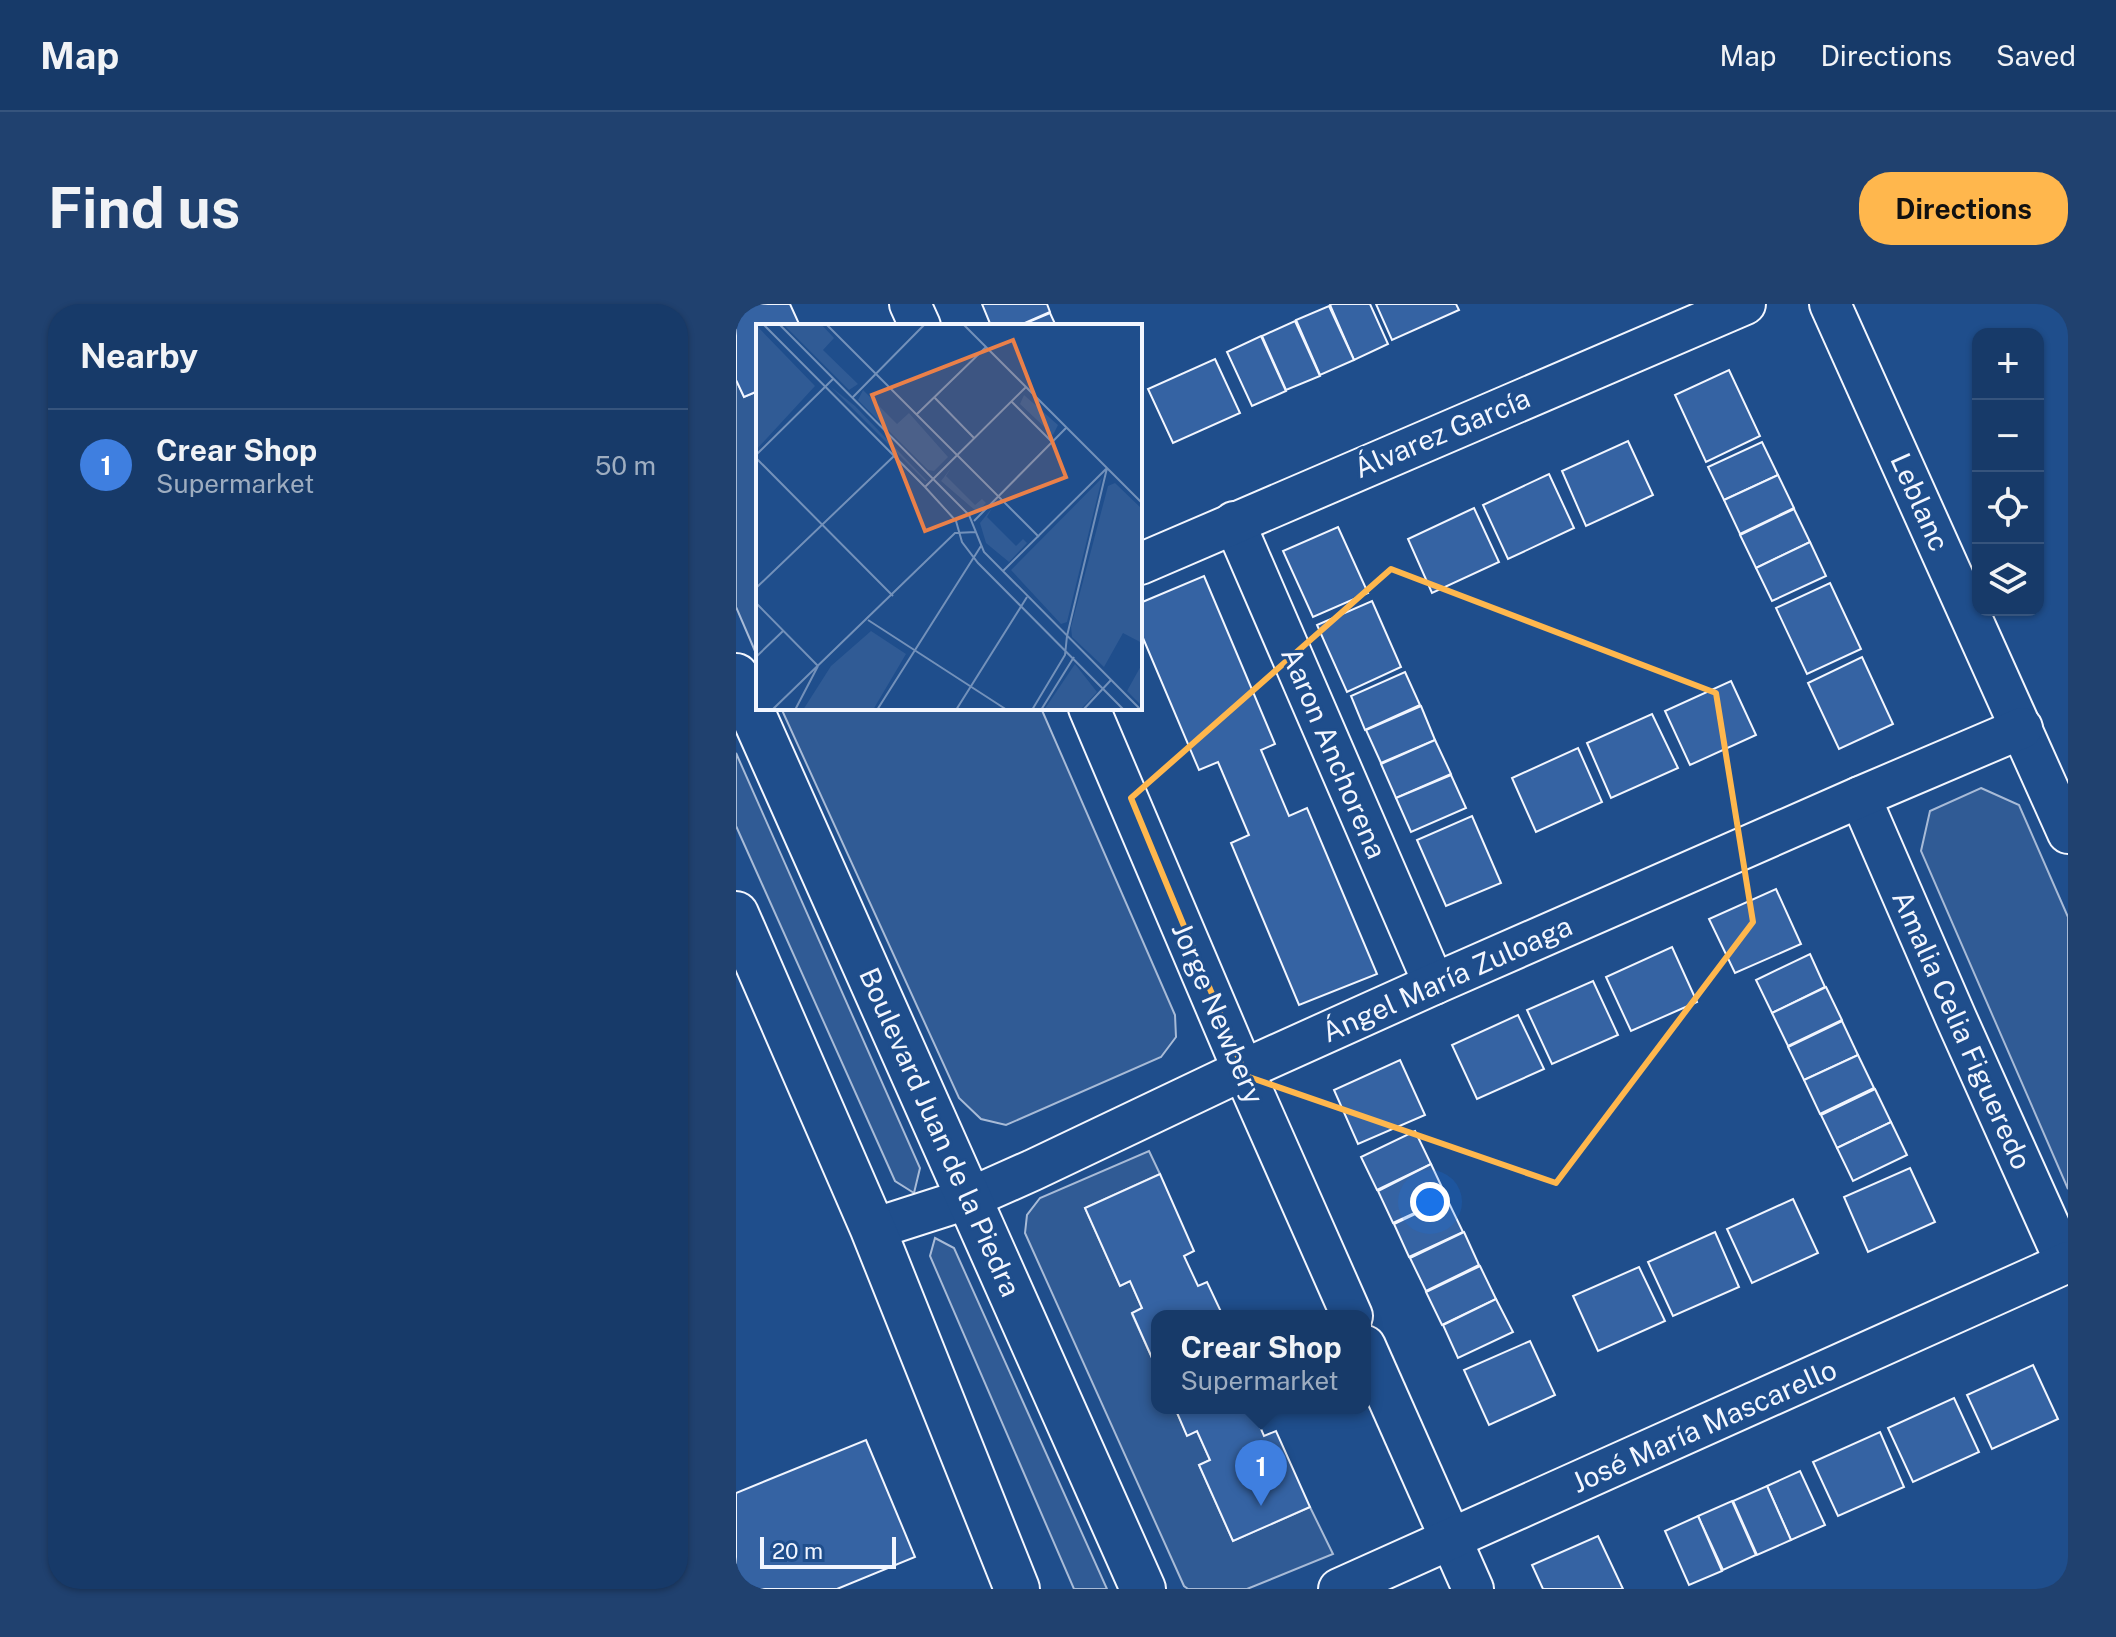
<!DOCTYPE html>
<html lang="en">
<head>
<meta charset="utf-8">
<style>
  :root { --surface:#173a69; --page:#20416f; --text:#f1f3f6; --muted:#9eadc0; --line:#36547d; --accent:#ffb74d }
  body { margin:0; font-family:"Public Sans",sans-serif; background:var(--page); color:var(--text) }
  .controls { position:absolute; right:24px; top:24px; display:grid; overflow:hidden; border-radius:16px; box-shadow:0 2px 6px #0004 }
  .controls button { width:72px; height:72px; display:grid; place-items:center; padding:0; border:0; border-bottom:2px solid var(--line); background:var(--surface); color:var(--text); font:40px sans-serif }
  .scale { position:absolute; left:24px; bottom:20px; width:136px; box-sizing:border-box; padding-left:8px; border:4px solid #f2f6ff; border-top:0; font-size:22px; line-height:28px; white-space:nowrap; color:#f2f6ff; -webkit-text-stroke:6px #1f4e8c; paint-order:stroke }
  .you { position:absolute; left:694px; top:898px; width:28px; height:28px; margin:-20px; border:6px solid #fff; border-radius:50%; background:#1a73e8; box-shadow:0 0 0 12px #1a73e833 }
  .badge { display:grid; place-items:center; width:52px; height:52px; border-radius:50%; background:var(--accent); color:#fff; font-size:26px; font-weight:700 }
  .pin { position:absolute; translate:-50% -66px; filter:drop-shadow(0 2px 4px #0008) }
  .pin::after { content:''; position:absolute; top:42px; width:28px; height:24px; background:inherit; clip-path:polygon(0 0,100% 0,50% 100%) }
  .popup { position:absolute; left:415px; top:1006px; width:220px; height:104px; box-sizing:border-box; display:grid; place-content:center; border-radius:16px; background:var(--surface); filter:drop-shadow(0 2px 6px #0005); font-size:26px; white-space:nowrap; color:var(--muted) }
  .popup b { font-size:30px; color:var(--text) }
  .popup::after { content:''; position:absolute; left:50%; top:100%; margin-left:-16px; border:16px solid transparent; border-top-color:var(--surface) }
  .list { margin:0; padding:0; list-style:none }
  h2 { display:flex; justify-content:space-between; align-items:center; height:104px; margin:0; padding:0 32px; font-size:34px }
  h2 small { font-size:26px; font-weight:400; color:var(--muted) }
  .list li { display:grid; grid-template-columns:52px 1fr auto; gap:24px; align-items:center; box-sizing:border-box; height:112px; padding:0 32px; border-top:2px solid var(--line) }
  .list b { display:block; font-size:30px; white-space:nowrap }
  .list p { margin:0; font-size:26px; white-space:nowrap; color:var(--muted) }
  .list em { font-size:26px; font-style:normal; color:var(--muted) }
  .icon { flex:none; width:44px; height:44px; fill:none; stroke:currentColor; stroke-width:2; stroke-linecap:round; stroke-linejoin:round }
  .map { position:relative; flex:none; width:1332px; height:1285px; overflow:hidden; border-radius:32px }
  header { display:flex; align-items:center; gap:48px; box-sizing:border-box; height:112px; padding:0 40px; background:var(--surface); border-bottom:2px solid var(--line) }
  header strong { font-size:38px }
  nav { display:flex; gap:44px; margin-inline-start:auto; font-size:28px }
  .intro { display:flex; align-items:center; justify-content:space-between; box-sizing:border-box; height:192px; padding:0 48px }
  h1 { margin:0; font-size:56px }
  .button { padding:20px 36px; border-radius:32px; background:var(--accent); color:#111; font-size:28px; font-weight:700 }
  main { display:flex; gap:48px; padding:0 48px }
  aside { flex:1; background:var(--surface); border-radius:32px; box-shadow:0 2px 6px #0004 }
  .map>svg:first-child { display:block }
  .green { fill:#305b95; stroke:#a8bbd7; stroke-width:2 }
  .building { fill:#3563a3; stroke:#f2f6ff; stroke-width:2 }
  .lines { fill:none; stroke-linecap:round; stroke-linejoin:round }
  .minor-casing { stroke:#f2f6ff; stroke-width:44 }
  .secondary-casing { stroke:#f2f6ff; stroke-width:48 }
  .minor { stroke:#1f4e8c; stroke-width:40 }
  .secondary { stroke:#1f4e8c; stroke-width:44 }
  .marked { fill:none; stroke:#ffb74d; stroke-width:6; stroke-linejoin:round }
  .labels { text-anchor:middle; stroke-width:6; stroke-linejoin:round; paint-order:stroke }
  .street-label { font-size:28px; fill:#f2f6ff; stroke:#1f4e8c }
  .inset-road { fill:none; stroke:#7391ba; stroke-width:2 }
  .view { fill:#ea8049; fill-opacity:0.15; stroke:#ea8049; stroke-width:4 }
  .inset-edge { fill:none; stroke:#f2f6ff; stroke-width:4 }
</style>
</head>
<body>
<header>
<strong>Map</strong>
<nav><a>Map</a><a>Directions</a><a>Saved</a></nav>
</header>
<div class="intro"><h1>Find us</h1><a class="button">Directions</a></div>
<main>
<aside>
<h2>Nearby<small></small></h2>
<ul class="list">
<li><span class="badge" style="background:#3f7fe0">1</span><div><b>Crear Shop</b><p>Supermarket</p></div><em>50 m</em></li>
</ul>
</aside>
<div class="map">
<svg width="1332" height="1285" viewBox="0 0 1332 1285">
  <rect width="100%" height="100%" fill="#1f4e8c"/>
  <g class="green">
    <polygon points="0,76 8,93 22,87 22,354 0,303"/>
    <polygon points="45,404 305,404 439,711 440,733 425,753 270,821 245,815 223,794"/>
    <polygon points="0,449 184,864 178,889 159,877 0,522"/>
    <polygon points="1245,484 1283,501 1332,613 1332,885 1185,547 1194,507"/>
    <polygon points="413,847 424,870 349,904 384,982 394,977 406,1004 396,1010 421,1065 421,1104 439,1104 451,1131 461,1127 474,1156 463,1161 497,1237 574,1203 597,1250 511,1285 452,1285 448,1282 289,929 291,911 304,894"/>
    <polygon points="199,934 218,944 371,1285 338,1285 194,952"/>
  </g>
  <g class="building">
    <polygon points="0,0 54,0 64,22 22,22 22,87 8,93 0,76"/>
    <polygon points="246,0 311,0 314,8 282,22 255,22"/>
    <polygon points="596,0 634,0 652,40 618,56 594,1"/>
    <polygon points="640,0 720,0 723,6 656,36"/>
    <polygon points="593,2 618,56 584,71 560,16"/>
    <polygon points="314,9 320,22 283,22"/>
    <polygon points="559,17 584,72 550,86 526,32"/>
    <polygon points="525,32 550,87 516,102 491,48"/>
    <polygon points="479,55 504,109 437,139 412,85"/>
    <polygon points="993,66 1024,132 970,158 939,91"/>
    <polygon points="892,137 917,191 850,222 826,167"/>
    <polygon points="1026,138 1042,171 988,196 972,163"/>
    <polygon points="813,170 838,224 772,255 747,201"/>
    <polygon points="1042,171 1058,204 1004,230 988,196"/>
    <polygon points="738,204 763,258 696,289 672,235"/>
    <polygon points="1058,205 1074,238 1020,264 1004,231"/>
    <polygon points="602,223 632,289 577,313 547,247"/>
    <polygon points="1074,238 1090,272 1036,297 1020,264"/>
    <polygon points="468,272 539,440 525,446 553,512 571,504 641,670 563,701 495,539 513,531 482,458 463,466 404,327 404,299"/>
    <polygon points="1094,279 1125,345 1071,370 1040,304"/>
    <polygon points="636,297 665,363 611,388 581,321"/>
    <polygon points="1126,353 1157,420 1103,445 1072,379"/>
    <polygon points="669,368 684,401 629,426 615,392"/>
    <polygon points="995,377 1020,431 954,461 929,407"/>
    <polygon points="685,402 699,436 645,459 630,426"/>
    <polygon points="916,410 942,464 875,494 851,439"/>
    <polygon points="699,436 715,470 660,494 645,460"/>
    <polygon points="842,444 866,498 800,528 776,474"/>
    <polygon points="715,471 730,504 675,528 660,494"/>
    <polygon points="736,512 765,579 710,602 681,536"/>
    <polygon points="1040,585 1065,640 999,669 973,615"/>
    <polygon points="936,643 961,698 895,727 870,673"/>
    <polygon points="1074,650 1089,683 1036,709 1020,676"/>
    <polygon points="857,677 882,731 816,760 791,706"/>
    <polygon points="1090,683 1106,716 1052,742 1036,709"/>
    <polygon points="782,711 808,765 741,795 716,741"/>
    <polygon points="1106,717 1122,751 1068,776 1052,743"/>
    <polygon points="1122,751 1138,784 1084,810 1068,776"/>
    <polygon points="664,756 689,811 622,840 598,786"/>
    <polygon points="1139,785 1155,818 1101,844 1085,811"/>
    <polygon points="1155,818 1171,851 1117,877 1101,844"/>
    <polygon points="679,827 695,860 641,886 625,853"/>
    <polygon points="695,860 711,894 657,919 642,887"/>
    <polygon points="1174,864 1199,918 1132,948 1108,893"/>
    <polygon points="424,870 458,947 448,952 462,982 471,978 487,1012 421,1012 421,1065 396,1009 406,1004 394,977 384,982 349,904"/>
    <polygon points="711,895 727,928 673,953 658,920"/>
    <polygon points="1057,895 1082,949 1016,979 991,925"/>
    <polygon points="728,928 743,961 690,987 674,954"/>
    <polygon points="979,928 1003,983 937,1012 912,958"/>
    <polygon points="744,962 760,995 706,1021 690,988"/>
    <polygon points="903,963 929,1017 862,1047 837,992"/>
    <polygon points="760,995 777,1028 722,1054 707,1021"/>
    <polygon points="794,1037 819,1091 753,1121 728,1066"/>
    <polygon points="1297,1061 1322,1115 1256,1145 1231,1091"/>
    <polygon points="1218,1094 1243,1148 1177,1178 1152,1124"/>
    <polygon points="439,1104 516,1104 528,1132 540,1127 574,1203 497,1237 463,1161 474,1156 461,1127 451,1132"/>
    <polygon points="1144,1128 1168,1183 1102,1212 1077,1158"/>
    <polygon points="130,1136 179,1253 101,1285 0,1285 0,1189"/>
    <polygon points="1064,1167 1089,1221 1055,1236 1031,1182"/>
    <polygon points="1031,1182 1055,1236 1021,1251 997,1197"/>
    <polygon points="996,1197 1020,1251 987,1266 962,1212"/>
    <polygon points="962,1212 986,1267 953,1281 929,1227"/>
    <polygon points="862,1232 887,1285 807,1285 796,1261"/>
  </g>
  <g class="lines">
    <g class="minor-casing">
      <g id="minor">
        <polyline points="174,0 184,22"/>
        <polyline points="1094,0 1332,529"/>
        <polyline points="498,218 698,680"/>
        <polyline points="404,260 1009,0"/>
        <polyline points="353,404 507,766 616,1012"/>
        <polyline points="1124,493 1220,714 1330,959"/>
        <polyline points="137,925 234,894 297,866 507,766 698,680 1124,493 1286,424"/>
        <polyline points="629,1042 737,1285"/>
        <polyline points="603,1285 1332,958"/>
      </g>
    </g>
    <g class="secondary-casing">
      <g id="secondary">
        <polyline points="0,372 407,1285"/>
        <polyline points="0,610 137,925 281,1285"/>
      </g>
    </g>
    <use href="#minor" class="minor"/>
    <use href="#secondary" class="secondary"/>
  </g>
  <path class="marked" d="M655,265L980,389L1017,618L820,879L510,772L395,494Z"/>
  <g class="labels">
    <g class="street-label">
      <text transform="translate(706 129) rotate(-23)" y="10">Álvarez García</text>
      <text transform="translate(1184 198) rotate(66)" y="10">Leblanc</text>
      <text transform="translate(598 449) rotate(67)" y="10">Aaron Anchorena</text>
      <text transform="translate(711 675) rotate(-24)" y="10">Ángel María Zuloaga</text>
      <text transform="translate(482 709) rotate(67)" y="10">Jorge Newbery</text>
      <text transform="translate(1226 726) rotate(66)" y="10">Amalia Celia Figueredo</text>
      <text transform="translate(204 828) rotate(66)" y="10">Boulevard Juan de la Piedra</text>
      <text transform="translate(968 1122) rotate(-24)" y="10">José María Mascarello</text>
    </g>
  </g>
  <g transform="translate(20 20)">
    <rect width="386" height="386" fill="#1f4e8c"/>
    <path d="M27,0H65L78,14L67,26L102,60L93,66ZM0,1L59,62L0,126ZM75,63L99,82L171,157H169ZM107,66L141,100L153,89L192,133L178,147L172,146L102,76ZM268,71L302,101L297,111L264,80ZM195,144L190,152L219,181L226,175L230,179L221,188L185,157ZM346,154L311,298L305,300L255,246ZM359,159L386,185V319L367,309L348,343L316,313L315,303L352,162ZM236,184L231,193L260,222L267,215L271,219L253,238L230,219L224,199ZM115,307L150,330L117,386H47L75,342ZM319,340L341,368L324,386H288ZM386,340V382L371,367Z" fill="#305b95"/>
    <path class="inset-road" d="M7,0L169,163L200,197L206,218L222,239L368,386M23,0L213,191L228,228L385,386M70,0L283,213M207,0L386,179M178,73L218,114M96,74L169,0M255,77L296,118M161,90L230,23M0,131L77,55M0,134L137,272M169,163L270,63M218,197L310,104M247,247L351,144M0,264L138,132M0,279L62,342M112,296L251,386M311,312L351,144M0,333L27,307M16,386L199,209L220,208M39,386L62,342M121,386L225,222M200,386L271,273M276,386L309,331L311,312M285,386L318,333M327,386L355,356"/>
    <path class="view" d="M257,16L310,153L169,207L116,71Z"/>
    <rect width="386" height="386" class="inset-edge"/>
  </g>
</svg>
<div class="controls">
<button>+</button>
<button>−</button>
<button><svg class="icon" aria-label="locate" viewBox="0 0 24 24"><circle cx="12" cy="12" r="6"/><path d="M12 2v4M12 18v4M2 12h4M18 12h4"/></svg></button>
<button><svg class="icon" aria-label="layers" viewBox="0 0 24 24"><path d="M12 4l9 5-9 5-9-5zM3 14l9 5 9-5"/></svg></button>
</div>
<div class="scale">20 m</div>
<div class="you"></div>
<div class="pin badge" style="left:525px;top:1202px;background:#3f7fe0">1</div>
<div class="popup"><b>Crear Shop</b>Supermarket</div>
</div>
</main>
</body>
</html>
